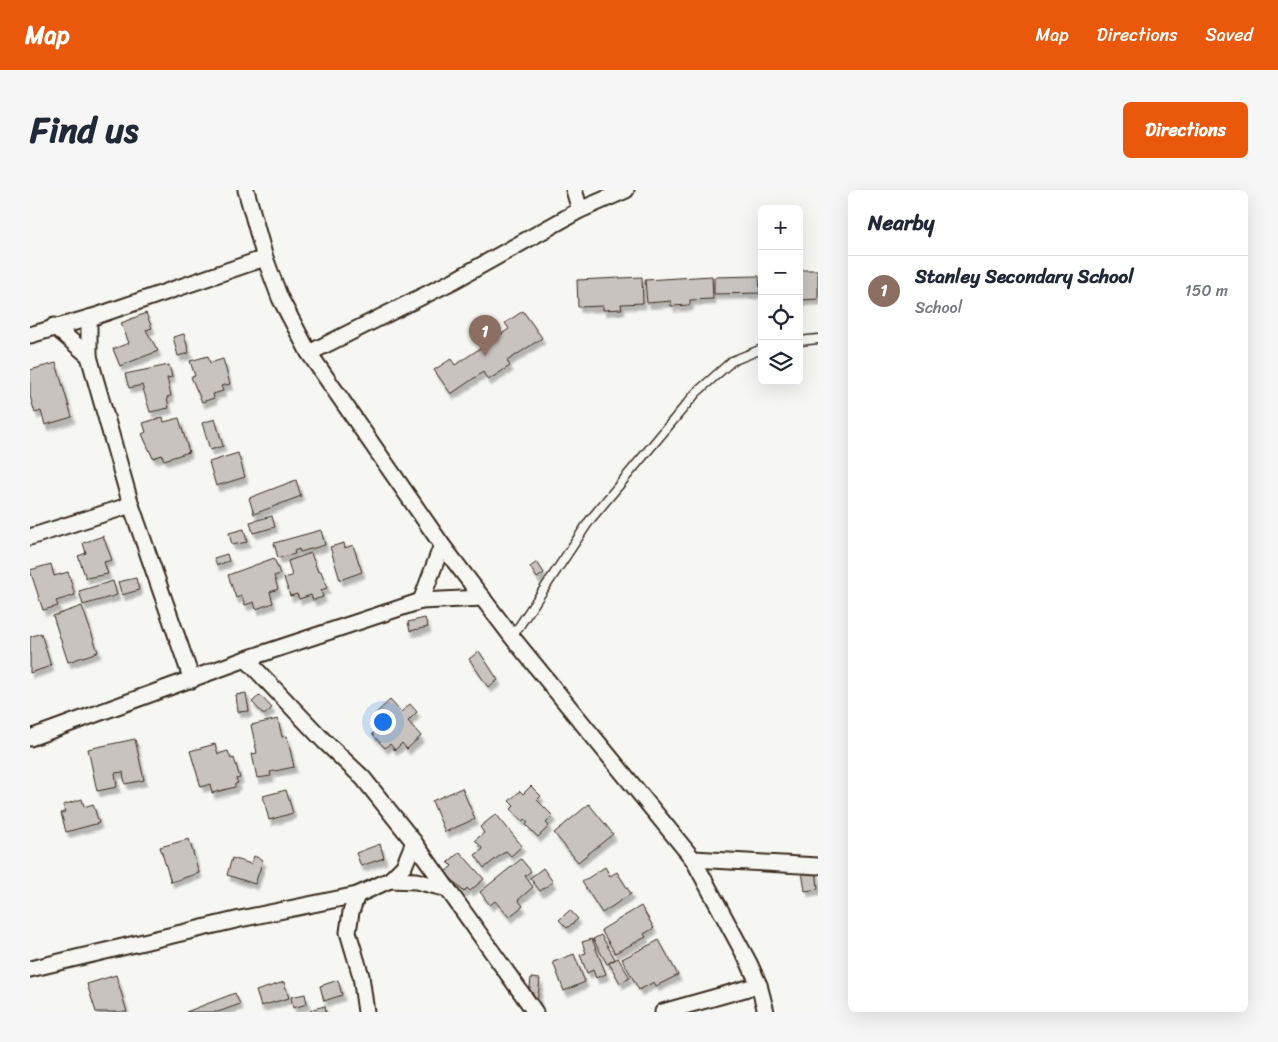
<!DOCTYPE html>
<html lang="en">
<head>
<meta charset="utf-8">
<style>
  :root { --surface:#fff; --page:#f6f6f7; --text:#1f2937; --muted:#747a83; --line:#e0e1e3; --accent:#ea580c }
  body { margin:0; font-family:Sriracha,sans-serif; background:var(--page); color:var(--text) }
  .controls { position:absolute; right:15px; top:15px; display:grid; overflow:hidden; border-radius:8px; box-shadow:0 5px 20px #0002 }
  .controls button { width:45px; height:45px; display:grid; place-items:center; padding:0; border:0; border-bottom:1px solid var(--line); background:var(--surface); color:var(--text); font:25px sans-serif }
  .you { position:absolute; left:352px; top:531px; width:18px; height:18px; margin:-12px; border:4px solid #fff; border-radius:50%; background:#1a73e8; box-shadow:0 0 0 8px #1a73e833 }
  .badge { display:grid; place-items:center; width:32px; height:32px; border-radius:50%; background:var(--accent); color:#fff; font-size:16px; font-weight:700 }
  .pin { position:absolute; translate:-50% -41px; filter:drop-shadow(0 1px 2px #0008) }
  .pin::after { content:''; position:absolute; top:26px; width:18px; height:15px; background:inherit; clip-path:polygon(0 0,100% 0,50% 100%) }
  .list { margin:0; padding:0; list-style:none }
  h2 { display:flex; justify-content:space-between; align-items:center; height:65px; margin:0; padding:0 20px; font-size:21px }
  h2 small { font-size:16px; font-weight:400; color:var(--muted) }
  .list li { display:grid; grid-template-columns:32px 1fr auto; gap:15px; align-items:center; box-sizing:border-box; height:70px; padding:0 20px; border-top:1px solid var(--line) }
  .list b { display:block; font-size:19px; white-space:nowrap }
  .list p { margin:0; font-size:16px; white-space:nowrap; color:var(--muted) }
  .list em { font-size:16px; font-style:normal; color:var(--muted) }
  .icon { flex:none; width:28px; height:28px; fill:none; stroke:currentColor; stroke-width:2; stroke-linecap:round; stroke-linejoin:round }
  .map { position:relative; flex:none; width:788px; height:822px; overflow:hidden; border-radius:8px }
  header { display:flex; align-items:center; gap:30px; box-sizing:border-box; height:70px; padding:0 25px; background:var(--accent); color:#fff }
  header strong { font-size:24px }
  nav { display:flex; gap:28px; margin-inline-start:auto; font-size:18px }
  .intro { display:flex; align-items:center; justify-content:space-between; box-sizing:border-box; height:120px; padding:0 30px }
  h1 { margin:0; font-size:35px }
  .button { padding:12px 22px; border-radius:8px; background:var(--accent); color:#fff; font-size:18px; font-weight:700 }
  main { display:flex; gap:30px; padding:0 30px }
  aside { flex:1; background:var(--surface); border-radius:8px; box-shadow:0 5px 20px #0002 }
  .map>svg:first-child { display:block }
  .building { fill:#c8c3be; stroke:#3b2a1e; filter:url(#shadow) }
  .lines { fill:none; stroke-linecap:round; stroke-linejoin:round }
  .lane-casing { stroke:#3b2a1e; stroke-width:11 }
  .street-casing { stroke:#3b2a1e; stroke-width:19 }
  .lane { stroke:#f6f6f2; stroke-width:8 }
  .street { stroke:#f6f6f2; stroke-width:15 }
</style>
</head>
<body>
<header>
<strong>Map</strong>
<nav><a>Map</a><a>Directions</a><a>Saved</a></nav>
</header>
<div class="intro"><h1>Find us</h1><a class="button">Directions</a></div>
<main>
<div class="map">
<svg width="788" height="822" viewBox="0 0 788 822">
  <defs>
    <filter id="shadow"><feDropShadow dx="3" dy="5.5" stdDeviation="1" flood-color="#0004"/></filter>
  </defs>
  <rect width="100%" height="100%" fill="#f6f6f2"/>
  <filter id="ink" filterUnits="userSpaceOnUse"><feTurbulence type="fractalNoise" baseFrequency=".02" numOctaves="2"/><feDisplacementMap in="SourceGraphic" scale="10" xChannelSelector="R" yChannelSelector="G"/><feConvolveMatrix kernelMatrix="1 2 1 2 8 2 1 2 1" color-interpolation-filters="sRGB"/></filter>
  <g filter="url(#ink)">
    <g class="building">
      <polygon points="769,80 788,80 788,109 769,110"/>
      <polygon points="682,86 683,109 660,110 660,115 641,116 641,111 617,113 615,90"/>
      <polygon points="729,86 730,103 684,104 684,87"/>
      <polygon points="612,87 613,113 591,114 592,119 573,120 573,116 548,117 547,90"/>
      <polygon points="493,121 512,148 477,171 480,176 458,190 453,182 421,204 404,180 421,169 425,175 479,139 475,133"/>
      <polygon points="116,123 122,138 116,140 128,161 90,176 83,159 99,153 91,133"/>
      <polygon points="154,144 159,163 148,166 143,147"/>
      <polygon points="178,166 180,173 193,169 200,194 191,196 193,201 183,204 184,208 172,212 161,187 165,186 160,171"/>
      <polygon points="26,173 42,227 15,235 11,221 5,223 0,206 0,180"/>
      <polygon points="139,175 142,187 137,188 141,206 137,207 139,218 120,222 112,195 99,198 95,184"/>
      <polygon points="133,227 134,232 149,228 159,262 134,270 132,265 123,268 112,244 116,242 113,233"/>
      <polygon points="185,229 193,256 180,260 172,233"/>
      <polygon points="208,263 215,287 186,296 179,272"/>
      <polygon points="266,290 271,306 224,324 219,308"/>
      <polygon points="242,326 245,337 223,343 220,332"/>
      <polygon points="214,339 217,352 202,355 199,343"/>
      <polygon points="291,340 295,355 270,362 269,359 264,361 265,364 248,368 244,353"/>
      <polygon points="73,346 82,370 74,372 78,384 56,388 48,366 56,363 53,353"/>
      <polygon points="314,353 315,358 323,355 332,382 310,390 300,357"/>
      <polygon points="281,363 288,382 291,381 297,398 291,400 293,407 283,410 281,405 269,409 267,404 260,406 254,388 262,386 258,371"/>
      <polygon points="197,364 199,371 187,375 184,368"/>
      <polygon points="244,368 250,384 244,386 248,399 240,402 243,413 226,419 224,412 215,415 212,406 206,408 198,385"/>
      <polygon points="507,372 514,383 507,388 500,377"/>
      <polygon points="21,374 24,386 38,382 45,405 26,411 28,416 13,420 0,380"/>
      <polygon points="106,388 109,400 92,405 88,392"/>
      <polygon points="83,391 87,405 53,415 49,401"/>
      <polygon points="52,416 68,462 38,472 23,426"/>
      <polygon points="395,428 398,437 380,441 378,432"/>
      <polygon points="11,443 21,476 0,483 0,447"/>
      <polygon points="449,461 468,490 458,497 439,469"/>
      <polygon points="216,503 219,521 208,522 206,505"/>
      <polygon points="230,505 242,518 234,525 222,512"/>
      <polygon points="360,510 371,522 380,514 387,522 378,531 391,546 377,559 372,553 365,560 360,554 355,558 342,544 354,533 345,524"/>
      <polygon points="248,529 252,547 257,546 264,577 240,582 241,586 227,588 222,564 227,563 221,535"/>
      <polygon points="105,549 114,590 95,594 93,582 85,583 87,597 67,601 58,559"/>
      <polygon points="185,554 188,564 198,561 201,569 204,568 210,588 206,589 208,593 205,594 205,597 182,603 180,594 171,597 160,561"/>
      <polygon points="501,596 511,606 507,610 523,626 516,633 519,636 508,647 496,635 498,632 495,629 492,631 481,619 484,616 479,611 490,601 493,604"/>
      <polygon points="432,598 445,629 415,642 402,611"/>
      <polygon points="256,600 263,623 239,630 233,606"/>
      <polygon points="52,609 54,617 63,614 69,633 36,642 31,623 35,622 33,615"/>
      <polygon points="559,614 583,644 548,672 524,643"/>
      <polygon points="466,624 492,656 481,666 476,661 454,678 445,665 453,659 445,650 454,643 450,637"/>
      <polygon points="159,649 169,683 141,692 130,657"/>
      <polygon points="350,654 354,668 331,676 326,663"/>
      <polygon points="430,662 454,689 440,701 437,698 434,702 415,682 422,676 418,672"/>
      <polygon points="224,666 233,670 225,694 197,685 202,668 221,674"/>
      <polygon points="491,669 501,681 495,686 503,697 488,710 493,716 479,727 465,711 460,715 450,702"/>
      <polygon points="575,677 580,686 587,682 601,704 572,723 552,692"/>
      <polygon points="513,678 523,692 510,701 500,688"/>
      <polygon points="786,679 788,699 775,701 772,682"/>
      <polygon points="611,716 624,738 614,744 616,747 585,763 571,740"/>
      <polygon points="540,720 548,729 537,738 529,730"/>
      <polygon points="571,745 585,769 577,774 563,749"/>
      <polygon points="562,749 576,784 566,788 563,780 557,783 550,765 556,763 552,752"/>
      <polygon points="629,750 648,785 626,796 624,792 609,800 592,769"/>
      <polygon points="544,764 555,792 534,801 523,772"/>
      <polygon points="588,768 600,788 590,793 579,773"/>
      <polygon points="86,785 97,822 66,822 57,794"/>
      <polygon points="501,788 510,789 507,815 498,814"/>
      <polygon points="308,790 312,805 294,811 290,796"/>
      <polygon points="254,792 259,808 231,816 226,801"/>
      <polygon points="205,803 210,814 188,822 156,822"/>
      <polygon points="275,804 277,814 263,818 261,807"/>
      <polygon points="295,816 296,822 279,822 283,819"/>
    </g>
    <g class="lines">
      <g class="lane-casing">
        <g id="lane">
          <polyline points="769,151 788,149"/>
          <polyline points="482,447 560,330 666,203 702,171 732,159"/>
        </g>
      </g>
      <g class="street-casing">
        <g id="street">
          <polyline points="216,0 235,68 250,108 279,163 412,355 482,447 663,669 719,773 729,795 736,822"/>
          <polyline points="544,0 550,20"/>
          <polyline points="59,128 59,166 65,188 101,315 162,490"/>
          <polyline points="24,136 59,166"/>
          <polyline points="0,145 66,126 235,68"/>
          <polyline points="279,163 425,90 550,20 596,0"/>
          <polyline points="0,347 101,315"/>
          <polyline points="391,411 412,355"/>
          <polyline points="216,469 294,551 333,588 384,652 505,822"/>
          <polyline points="0,548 216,469 391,411 453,408"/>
          <polyline points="663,669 788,676"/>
          <polyline points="360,690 386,691 418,699"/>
          <polyline points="327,705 321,722 318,742 331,786 336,822"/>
          <polyline points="0,779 210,729 327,705 360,690 374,676 384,652"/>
          <polyline points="633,822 729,795"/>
        </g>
      </g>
      <use href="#lane" class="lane"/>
      <use href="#street" class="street"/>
    </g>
  </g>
</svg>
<div class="controls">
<button>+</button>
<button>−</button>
<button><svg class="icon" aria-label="locate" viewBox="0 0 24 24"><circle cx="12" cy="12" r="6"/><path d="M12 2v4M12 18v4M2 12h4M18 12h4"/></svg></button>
<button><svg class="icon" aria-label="layers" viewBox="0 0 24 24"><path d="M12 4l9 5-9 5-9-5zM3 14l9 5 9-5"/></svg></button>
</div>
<div class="you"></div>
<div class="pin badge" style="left:455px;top:166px;background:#8d6e63">1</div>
</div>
<aside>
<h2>Nearby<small></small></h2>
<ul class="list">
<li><span class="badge" style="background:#8d6e63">1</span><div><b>Stanley Secondary School</b><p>School</p></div><em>150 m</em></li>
</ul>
</aside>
</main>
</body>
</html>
